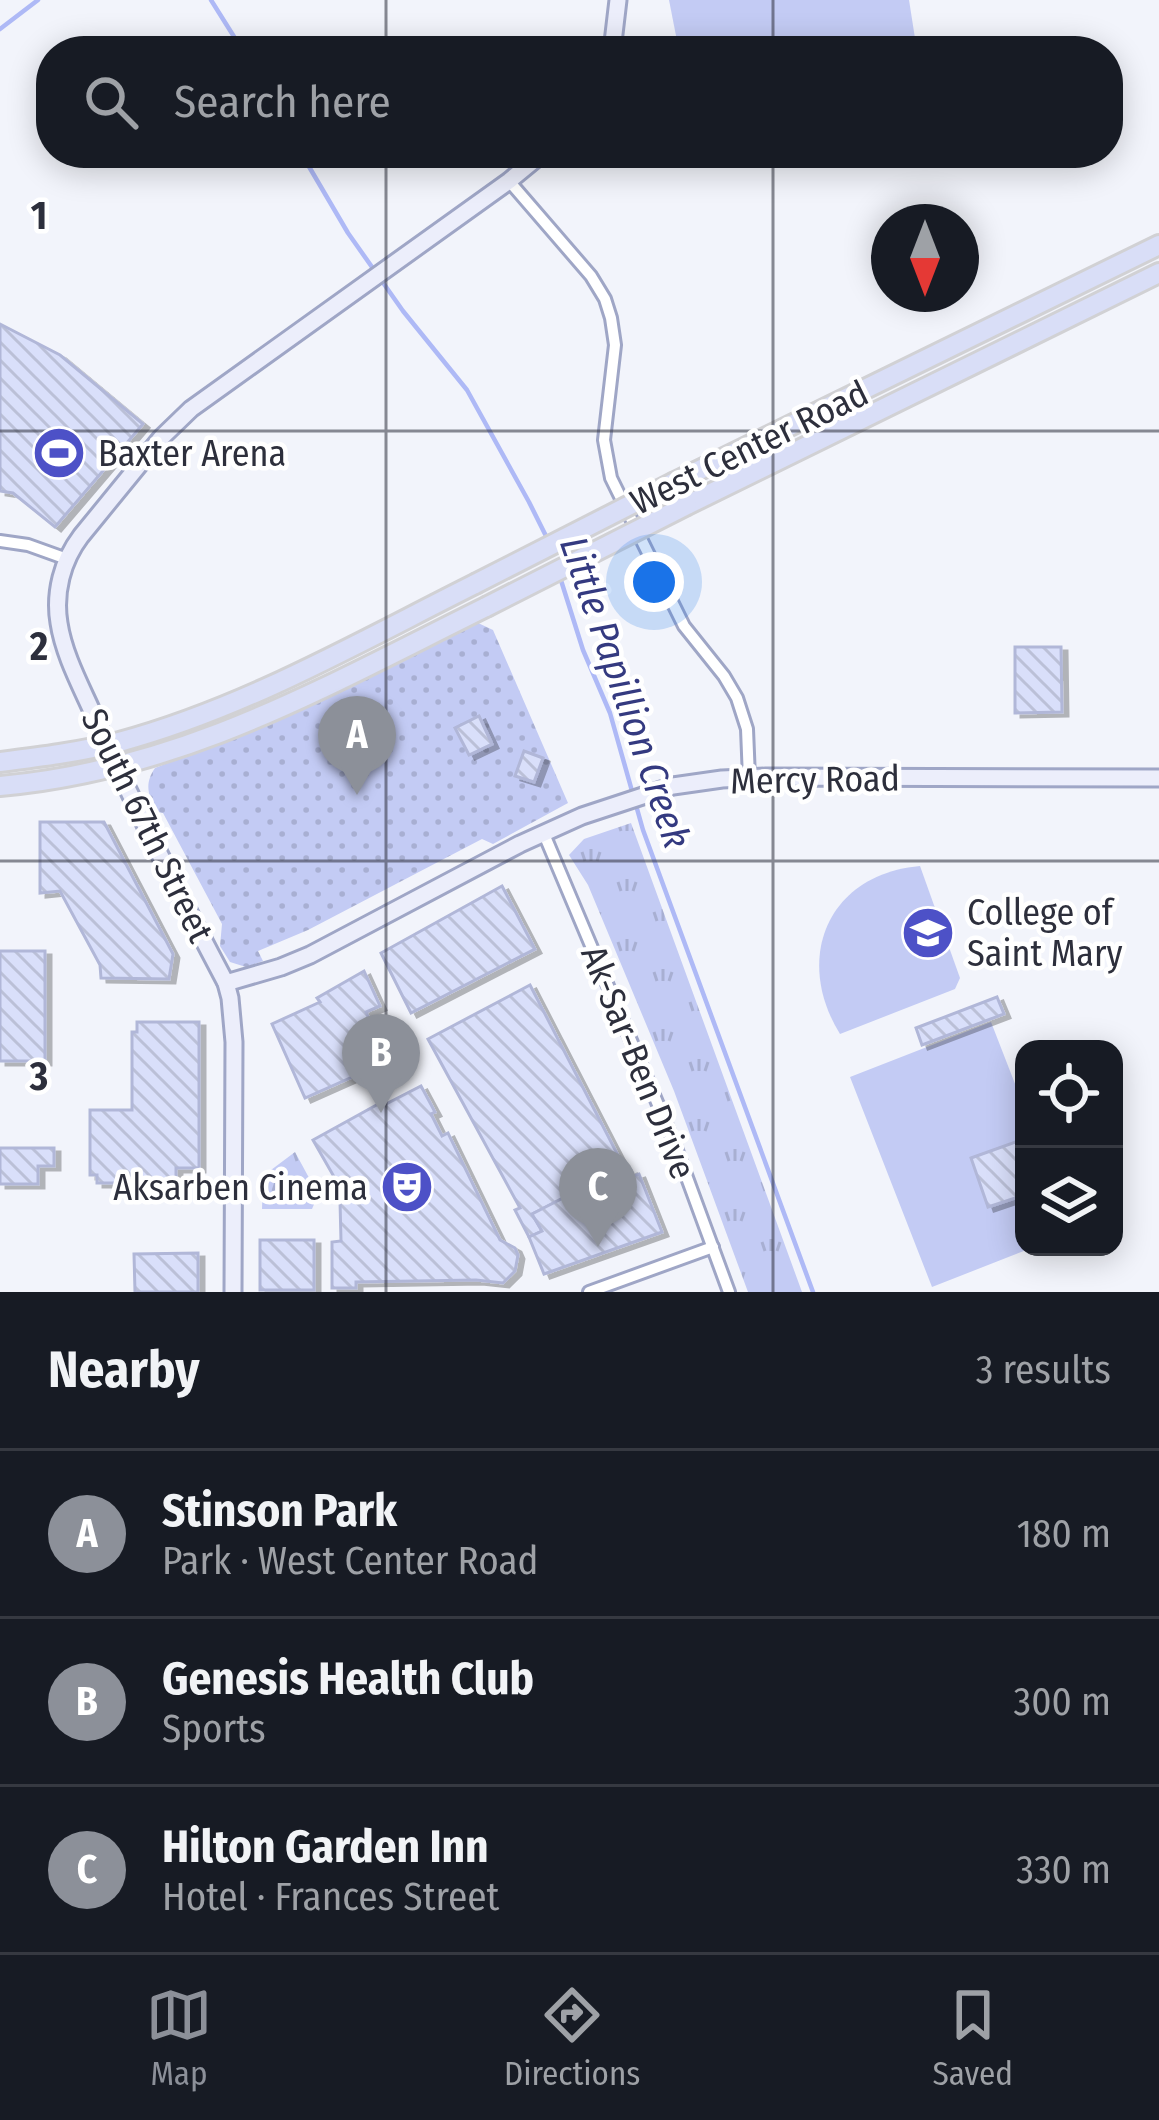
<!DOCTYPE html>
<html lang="en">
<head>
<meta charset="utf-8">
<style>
  :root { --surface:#171b24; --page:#20242c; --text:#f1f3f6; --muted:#9ea1a6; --line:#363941; --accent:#8c9099 }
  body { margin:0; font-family:"Fira Sans Condensed",sans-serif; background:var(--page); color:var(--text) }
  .controls { position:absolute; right:36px; bottom:36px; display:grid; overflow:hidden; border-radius:24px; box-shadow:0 6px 30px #0003 }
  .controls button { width:108px; height:108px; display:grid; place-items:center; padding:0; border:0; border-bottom:3px solid var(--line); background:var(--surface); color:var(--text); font:60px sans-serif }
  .compass { position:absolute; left:871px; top:204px; width:108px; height:108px; border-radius:50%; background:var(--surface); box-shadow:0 6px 30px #0003; rotate:180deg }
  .you { position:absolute; left:654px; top:582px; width:42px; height:42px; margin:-30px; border:9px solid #fff; border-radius:50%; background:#1a73e8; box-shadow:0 0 0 18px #1a73e833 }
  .badge { display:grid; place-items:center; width:78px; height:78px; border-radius:50%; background:var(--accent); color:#fff; font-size:39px; font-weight:700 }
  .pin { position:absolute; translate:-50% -99px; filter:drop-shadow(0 3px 6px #0008) }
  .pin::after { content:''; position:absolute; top:63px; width:42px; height:36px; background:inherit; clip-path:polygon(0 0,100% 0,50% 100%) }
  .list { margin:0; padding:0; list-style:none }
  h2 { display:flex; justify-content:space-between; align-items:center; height:156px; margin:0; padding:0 48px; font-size:51px }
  h2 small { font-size:39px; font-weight:400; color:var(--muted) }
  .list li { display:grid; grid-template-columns:78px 1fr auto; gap:36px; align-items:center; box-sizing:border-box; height:168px; padding:0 48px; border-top:3px solid var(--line) }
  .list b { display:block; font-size:45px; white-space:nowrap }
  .list p { margin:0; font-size:39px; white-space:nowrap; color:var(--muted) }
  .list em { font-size:39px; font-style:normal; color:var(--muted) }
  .icon { flex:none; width:66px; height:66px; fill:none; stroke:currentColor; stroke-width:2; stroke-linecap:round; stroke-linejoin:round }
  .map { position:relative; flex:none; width:1159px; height:1292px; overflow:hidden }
  .search { position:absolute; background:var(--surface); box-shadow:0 6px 30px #0003; left:36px; right:36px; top:36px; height:132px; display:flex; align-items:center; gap:30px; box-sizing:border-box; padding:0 42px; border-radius:48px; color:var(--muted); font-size:45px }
  .sheet { height:660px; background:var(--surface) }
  nav { display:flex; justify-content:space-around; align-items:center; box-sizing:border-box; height:168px; border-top:3px solid var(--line); background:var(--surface); font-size:33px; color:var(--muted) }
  nav a { display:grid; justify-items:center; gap:6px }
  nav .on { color:var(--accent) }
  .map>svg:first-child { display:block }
  .grass { fill:url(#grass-tufts) }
  .park { fill:url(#park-dots) }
  .pitch { fill:#c3cbf4 }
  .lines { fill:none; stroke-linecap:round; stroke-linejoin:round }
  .stream { stroke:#aeb9f6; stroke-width:4.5 }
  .building { fill:url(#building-back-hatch); stroke:#b1b7d8; stroke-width:3; filter:url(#shadow) }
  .street-casing { stroke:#9fa6c6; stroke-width:16 }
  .secondary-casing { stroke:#9fa6c6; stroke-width:21 }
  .primary-casing { stroke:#d1d1d4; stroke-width:24 }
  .street { stroke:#fff; stroke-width:10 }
  .secondary { stroke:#eceefb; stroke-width:15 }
  .primary { stroke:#d9def7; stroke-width:18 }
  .primary-bridge-casing { stroke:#d1d1d4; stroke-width:24; stroke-linecap:butt }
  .primary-bridge { stroke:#d9def7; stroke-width:18 }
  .grid { fill:none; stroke:#2d2f3c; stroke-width:3; stroke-opacity:0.55 }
  .labels { text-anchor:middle; stroke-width:9; stroke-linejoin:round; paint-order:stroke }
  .street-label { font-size:36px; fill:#2d2f3c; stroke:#fff }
  .poi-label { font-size:36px; fill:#2d2f3c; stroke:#fff; text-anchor:start }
  .water-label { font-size:39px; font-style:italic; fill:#343a80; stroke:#fff }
  .grid-label { font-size:39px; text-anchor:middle; font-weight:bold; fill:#2d2f3c; stroke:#fff; stroke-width:9; stroke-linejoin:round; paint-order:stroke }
</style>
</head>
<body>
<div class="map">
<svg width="1159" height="1292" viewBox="0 0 1159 1292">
  <defs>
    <pattern id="grass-tufts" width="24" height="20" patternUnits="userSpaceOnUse" patternTransform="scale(3)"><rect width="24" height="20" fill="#c3cbf4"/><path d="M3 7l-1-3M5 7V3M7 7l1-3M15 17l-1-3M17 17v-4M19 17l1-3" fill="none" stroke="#a8afd2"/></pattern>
    <pattern id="park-dots" width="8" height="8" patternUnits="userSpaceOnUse" patternTransform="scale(3)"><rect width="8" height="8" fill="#c3cbf4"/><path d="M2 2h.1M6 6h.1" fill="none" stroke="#a8afd2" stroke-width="1.8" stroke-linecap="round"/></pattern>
    <pattern id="building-back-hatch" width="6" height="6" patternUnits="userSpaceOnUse" patternTransform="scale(3)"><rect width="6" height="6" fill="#d9dffa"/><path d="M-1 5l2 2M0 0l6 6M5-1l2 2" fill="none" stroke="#bbc0d7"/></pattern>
    <filter id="shadow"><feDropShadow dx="6" dy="4" stdDeviation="0" flood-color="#0004"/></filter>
  </defs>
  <rect width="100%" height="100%" fill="#f2f4fb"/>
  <g class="grass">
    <polygon points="631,823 802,1292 748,1292 674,1091 588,885 569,855 584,839"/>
    <polygon points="295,1152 314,1187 320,1185 323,1192 318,1195 312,1209 262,1209 263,1176"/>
  </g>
  <path class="park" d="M476,622L493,630L568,803L493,844L482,839L308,930L258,951L263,961L246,967L230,962L220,946L222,924L163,813L157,812C148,795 144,784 155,768L285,716Z"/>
  <g class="pitch">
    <polygon points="669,0 909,0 917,51 679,51"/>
    <path d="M920,866L960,978L955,989L840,1034C793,958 828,874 920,866Z"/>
    <polygon points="991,1022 1024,1107 1024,1247 1034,1247 932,1287 850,1077"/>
  </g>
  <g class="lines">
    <g class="stream">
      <polyline points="211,0 243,51"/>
      <polyline points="0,29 38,0"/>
      <polyline points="301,153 348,233 403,311 467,390 529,502 548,540"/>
      <polyline points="559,574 583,650 610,713 643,830 813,1292"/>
    </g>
  </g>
  <g class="building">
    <polygon points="0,324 60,355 143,424 55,527 13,493 0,491"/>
    <polygon points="1015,647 1061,647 1062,712 1015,713"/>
    <polygon points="479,716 492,744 469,755 455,728"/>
    <polygon points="524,751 543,758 534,782 515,776"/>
    <polygon points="40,822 104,822 173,954 169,979 101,978 100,965 60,891 40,893"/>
    <polygon points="502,886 535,949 411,1013 381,953"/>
    <rect x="0" y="951" width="45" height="110"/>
    <polygon points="364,971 380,1006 366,1012 388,1061 305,1098 272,1024 320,1002 317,998"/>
    <polygon points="530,985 624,1167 532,1214 542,1231 529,1237 515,1210 520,1208 428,1039"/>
    <polygon points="997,997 1004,1014 922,1045 916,1028"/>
    <polygon points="137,1022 199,1022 199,1168 176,1168 176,1183 97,1183 97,1175 90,1175 90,1110 132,1110 132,1032 137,1032"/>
    <polygon points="421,1086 435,1112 431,1114 442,1136 448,1133 500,1240 515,1248 518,1255 515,1271 503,1283 476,1280 356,1282 356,1288 332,1288 332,1242 341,1241 340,1201 336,1201 336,1191 341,1189 313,1140 382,1102 384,1105"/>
    <polygon points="1024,1139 1024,1195 988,1207 971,1158"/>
    <polygon points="0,1148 54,1148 54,1166 38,1166 38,1184 0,1184"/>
    <polygon points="631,1170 633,1176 639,1174 662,1232 544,1274 529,1237 542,1231 532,1214 567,1196 572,1205 603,1188 602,1184"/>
    <rect x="260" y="1240" width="54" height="50"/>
    <polygon points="198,1253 198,1292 135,1292 134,1254"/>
  </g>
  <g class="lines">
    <g class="street-casing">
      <g id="street">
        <polyline points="509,181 591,276 605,299 611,318 615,345 604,440 611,478 684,626 724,676 737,698 747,729 749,778"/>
        <polyline points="0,541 28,545 67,559"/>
        <polyline points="544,834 675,1145 729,1292"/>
        <polyline points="589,1292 713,1247"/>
      </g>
    </g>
    <g class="secondary-casing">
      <g id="secondary">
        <polyline points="612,51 618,0"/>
        <polyline points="226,983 281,967 310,955 520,844 582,816 673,786 722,779 766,777 1159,778"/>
        <path d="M233,1292L234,1042L230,998L226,983C180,896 135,809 95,718C82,688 64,656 59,623C54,593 62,561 81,536L161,438L191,409L509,181L543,153"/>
      </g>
    </g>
    <g class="primary-casing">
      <g id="primary">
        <polyline points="675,482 1159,245"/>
        <polyline points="687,505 1159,273"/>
        <path d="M0,762C40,757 80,752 119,742C245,708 359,642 475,584"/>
        <path d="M0,786C183,770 326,686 486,607"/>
      </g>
    </g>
    <use href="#street" class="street"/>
    <use href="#secondary" class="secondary"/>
    <use href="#primary" class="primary"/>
    <g class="primary-bridge-casing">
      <g id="primary-bridge">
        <polyline points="475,584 675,482"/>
        <polyline points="486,607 687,505"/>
      </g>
    </g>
    <use href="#primary-bridge" class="primary-bridge"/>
  </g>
  <path class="grid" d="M386,0V51M773,0V51M386,153V1292M773,153V1292M0,431H1159M0,861H1159"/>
  <defs>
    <g id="stadium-disc" transform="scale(2.7)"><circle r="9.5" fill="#4d51c7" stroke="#fff"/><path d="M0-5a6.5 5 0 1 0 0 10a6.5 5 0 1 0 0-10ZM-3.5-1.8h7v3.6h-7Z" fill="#fff"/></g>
    <g id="university-disc" transform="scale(2.7)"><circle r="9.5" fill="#4d51c7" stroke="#fff"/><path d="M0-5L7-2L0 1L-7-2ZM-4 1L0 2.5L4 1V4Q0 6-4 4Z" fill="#fff"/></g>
    <g id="theatre-disc" transform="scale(2.7)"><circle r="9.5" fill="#4d51c7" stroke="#fff"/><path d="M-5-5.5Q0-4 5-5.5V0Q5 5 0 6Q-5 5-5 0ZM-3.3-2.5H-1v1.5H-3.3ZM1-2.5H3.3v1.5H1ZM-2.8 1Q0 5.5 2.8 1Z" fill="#fff"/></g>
  </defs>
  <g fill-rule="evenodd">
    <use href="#stadium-disc" x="59" y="453"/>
    <use href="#university-disc" x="928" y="933"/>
    <use href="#theatre-disc" x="407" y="1187"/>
  </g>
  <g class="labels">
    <g class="street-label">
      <text transform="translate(749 447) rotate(-26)" y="13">West Center Road</text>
      <text transform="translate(815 779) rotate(-1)" y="13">Mercy Road</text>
      <text transform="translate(148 825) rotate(64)" y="13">South 67th Street</text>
      <text transform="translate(639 1062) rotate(68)" y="13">Ak-Sar-Ben Drive</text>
    </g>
    <g class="poi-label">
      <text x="98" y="466">Baxter Arena</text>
      <text x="967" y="925">College of<tspan x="967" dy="41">Saint Mary</tspan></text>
      <text x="368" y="1200" text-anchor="end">Aksarben Cinema</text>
    </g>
    <g class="water-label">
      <text transform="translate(626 692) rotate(71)" y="14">Little Papillion Creek</text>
    </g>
  </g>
  <g class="grid-label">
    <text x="39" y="229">1</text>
    <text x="39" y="660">2</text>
    <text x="39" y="1090">3</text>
  </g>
</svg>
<div class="controls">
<button><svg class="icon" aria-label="locate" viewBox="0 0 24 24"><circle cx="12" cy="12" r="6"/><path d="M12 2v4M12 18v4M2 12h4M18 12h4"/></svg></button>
<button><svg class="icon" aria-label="layers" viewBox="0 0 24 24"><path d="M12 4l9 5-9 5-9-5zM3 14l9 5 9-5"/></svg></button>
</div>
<svg class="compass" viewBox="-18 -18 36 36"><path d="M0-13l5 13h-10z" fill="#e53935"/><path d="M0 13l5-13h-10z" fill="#9ea1a6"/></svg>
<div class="you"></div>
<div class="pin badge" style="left:357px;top:795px">A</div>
<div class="pin badge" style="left:381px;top:1113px">B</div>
<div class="pin badge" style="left:598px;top:1247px">C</div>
<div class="search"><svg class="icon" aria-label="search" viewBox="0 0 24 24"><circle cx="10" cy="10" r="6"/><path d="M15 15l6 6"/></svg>Search here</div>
</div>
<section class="sheet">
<h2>Nearby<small>3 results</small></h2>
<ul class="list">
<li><span class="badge">A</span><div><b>Stinson Park</b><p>Park · West Center Road</p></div><em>180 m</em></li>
<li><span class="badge">B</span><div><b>Genesis Health Club</b><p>Sports</p></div><em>300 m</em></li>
<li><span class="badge">C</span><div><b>Hilton Garden Inn</b><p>Hotel · Frances Street</p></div><em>330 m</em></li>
</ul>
</section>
<nav>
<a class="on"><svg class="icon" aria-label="map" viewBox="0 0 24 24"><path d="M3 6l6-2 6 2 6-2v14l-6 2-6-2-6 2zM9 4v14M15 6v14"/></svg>Map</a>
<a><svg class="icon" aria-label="directions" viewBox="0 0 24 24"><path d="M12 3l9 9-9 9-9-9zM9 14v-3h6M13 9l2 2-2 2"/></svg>Directions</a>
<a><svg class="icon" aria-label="saved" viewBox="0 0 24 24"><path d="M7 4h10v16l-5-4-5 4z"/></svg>Saved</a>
</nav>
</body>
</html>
